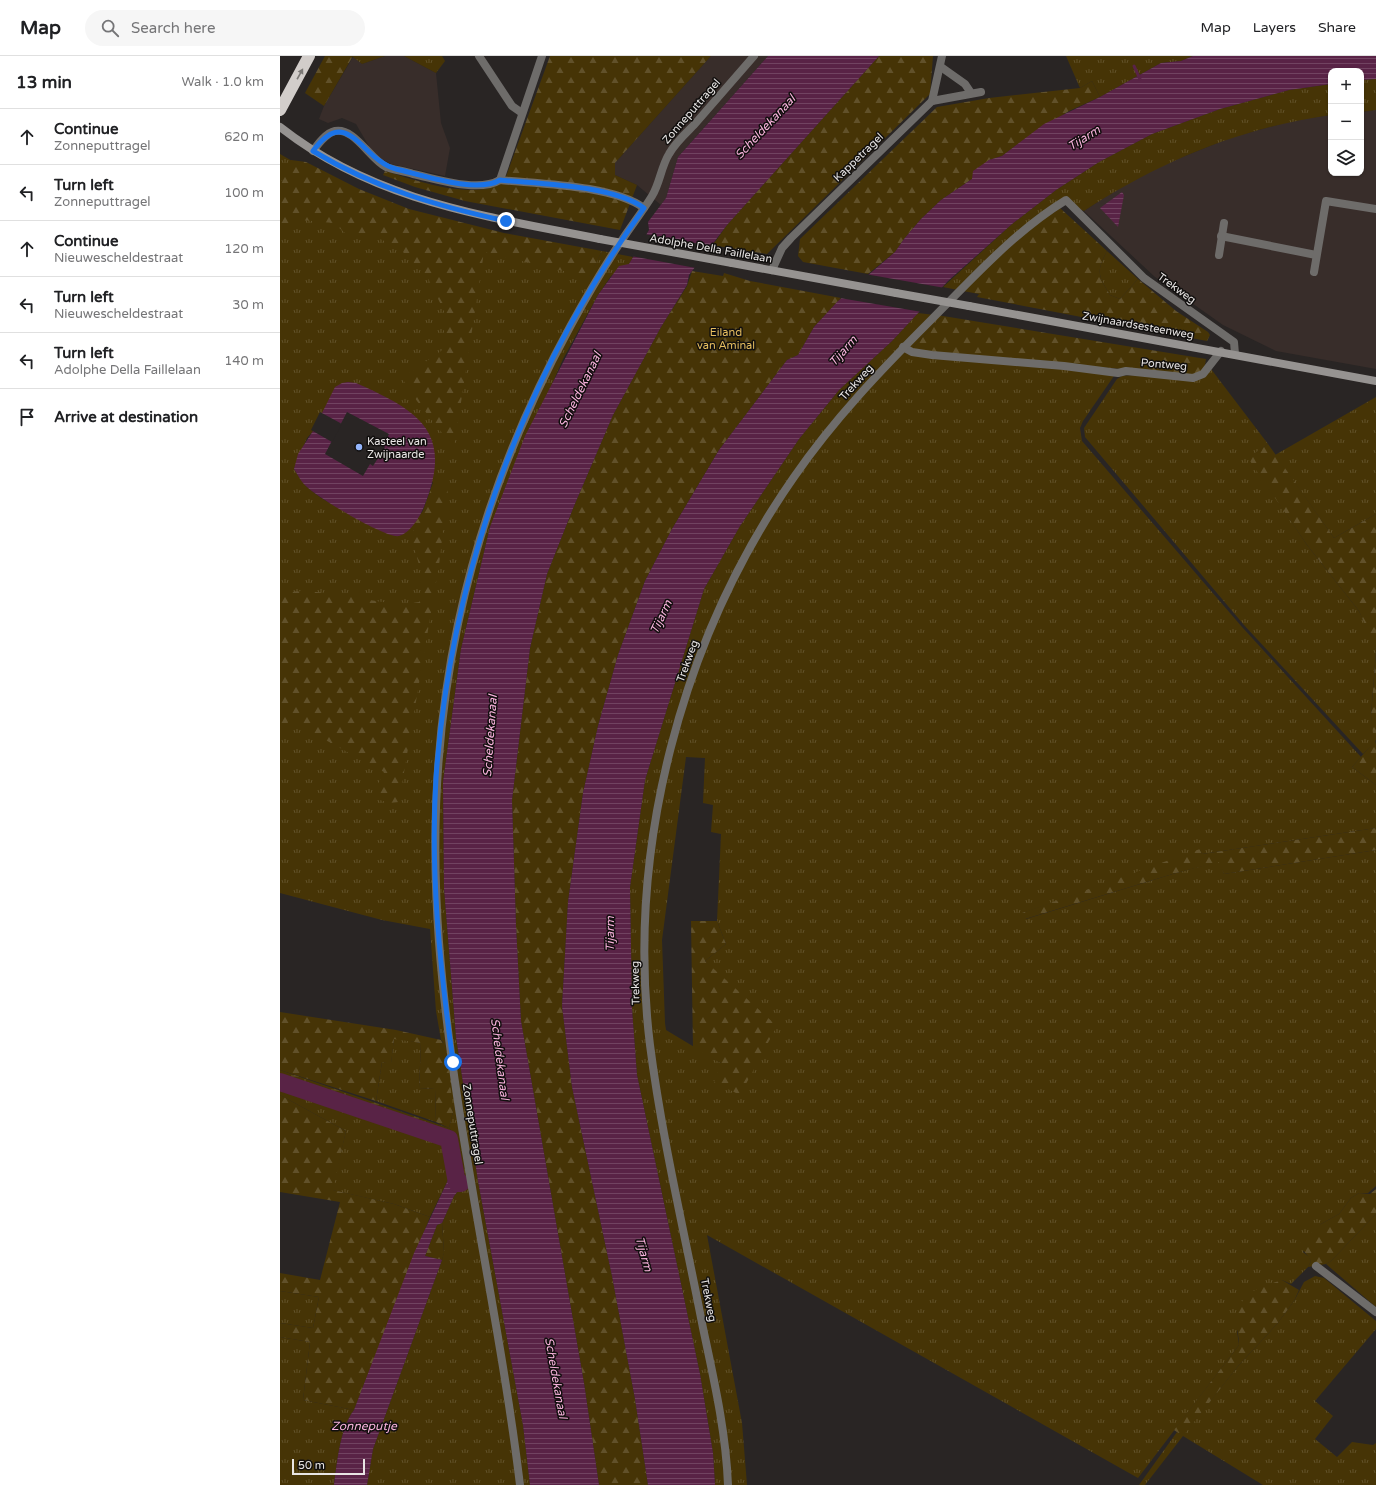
<!DOCTYPE html>
<html lang="en">
<head>
<meta charset="utf-8">
<style>
  :root { --surface:#fff; --page:#f6f6f6; --text:#202124; --muted:#757577; --line:#e0e0e0 }
  body { margin:0; font-family:"Varela Round",sans-serif; background:var(--page); color:var(--text) }
  .controls { position:absolute; right:12px; top:12px; display:grid; overflow:hidden; border-radius:8px; box-shadow:0 1px 3px #0004 }
  .controls button { width:36px; height:36px; display:grid; place-items:center; padding:0; border:0; border-bottom:1px solid var(--line); background:var(--surface); color:var(--text); font:20px sans-serif }
  .scale { position:absolute; left:12px; bottom:10px; width:73px; box-sizing:border-box; padding-left:4px; border:2px solid #e8e5e4; border-top:0; font-size:11px; line-height:14px; white-space:nowrap; color:#e8e5e4; -webkit-text-stroke:3px #110f0e; paint-order:stroke }
  .stop { position:absolute; width:12px; height:12px; margin:-9px; border:3px solid #1a73e8; border-radius:50%; background:#fff }
  .stop.end { background:#1a73e8; border-color:#fff; box-shadow:0 1px 4px #0008 }
  .list { margin:0; padding:0; list-style:none }
  h2 { display:flex; justify-content:space-between; align-items:center; height:52px; margin:0; padding:0 16px; font-size:17px }
  h2 small { font-size:13px; font-weight:400; color:var(--muted) }
  .list li { display:grid; grid-template-columns:26px 1fr auto; gap:12px; align-items:center; box-sizing:border-box; height:56px; padding:0 16px; border-top:1px solid var(--line) }
  .list b { display:block; font-size:15px; white-space:nowrap }
  .list p { margin:0; font-size:13px; white-space:nowrap; color:var(--muted) }
  .list em { font-size:13px; font-style:normal; color:var(--muted) }
  .icon { flex:none; width:22px; height:22px; fill:none; stroke:currentColor; stroke-width:2; stroke-linecap:round; stroke-linejoin:round }
  .map { position:relative; flex:none; width:1096px; height:1429px; overflow:hidden }
  header { display:flex; align-items:center; gap:24px; box-sizing:border-box; height:56px; padding:0 20px; background:var(--surface); border-bottom:1px solid var(--line) }
  header strong { font-size:19px }
  nav { display:flex; gap:22px; margin-inline-start:auto; font-size:14px }
  .search { width:280px; height:36px; background:var(--page); display:flex; align-items:center; gap:10px; box-sizing:border-box; padding:0 14px; border-radius:22px; color:var(--muted); font-size:15px }
  main { display:flex }
  aside { flex:1; background:var(--surface) }
  .map>svg:first-child { display:block }
  .built { fill:#382d2a }
  .grass { fill:url(#grass-tufts); fill-rule:evenodd }
  .forest { fill:url(#forest-firs) }
  .wetland { fill:url(#wetland-marsh) }
  .water { fill:url(#water-rules); fill-rule:evenodd }
  .pier { fill:#292524 }
  .lines { fill:none; stroke-linecap:round; stroke-linejoin:round }
  .stream { stroke:#592346; stroke-width:3 }
  .river { stroke:#592346; stroke-width:18 }
  .minor { stroke:#6e6c6a; stroke-width:8 }
  .secondary { stroke:#969391; stroke-width:8 }
  .motorway { stroke:#d2cdca; stroke-width:12 }
  .secondary-bridge { stroke:#969391; stroke-width:8 }
  .oneway { fill:#7b7875 }
  .route { stroke:#1a73e8; stroke-width:5 }
  .poi-dot { fill:#95b6fd; stroke:#110f0e; stroke-width:1.5 }
  .labels { text-anchor:middle; stroke-width:3; stroke-linejoin:round; paint-order:stroke }
  .street-label { font-size:11px; fill:#e8e5e4; stroke:#110f0e }
  .park-label { font-size:11px; fill:#e7be5f; stroke:#110f0e }
  .poi-label { font-size:11px; fill:#e8e5e4; stroke:#110f0e; text-anchor:start }
  .water-label { font-size:12px; font-style:italic; fill:#f8b2dc; stroke:#110f0e }
</style>
</head>
<body>
<header>
<strong>Map</strong>
<div class="search"><svg class="icon" aria-label="search" viewBox="0 0 24 24"><circle cx="10" cy="10" r="6"/><path d="M15 15l6 6"/></svg>Search here</div>
<nav><a>Map</a><a>Layers</a><a>Share</a></nav>
</header>
<main>
<aside>
<h2>13 min<small>Walk · 1.0 km</small></h2>
<ul class="list">
<li><svg class="icon" aria-label="ahead" viewBox="0 0 24 24"><path d="M12 20V5M6 11l6-6 6 6"/></svg><div><b>Continue</b><p>Zonneputtragel</p></div><em>620 m</em></li>
<li><svg class="icon" aria-label="left" viewBox="0 0 24 24"><path d="M17 20v-9H6M10 6l-5 5 5 5"/></svg><div><b>Turn left</b><p>Zonneputtragel</p></div><em>100 m</em></li>
<li><svg class="icon" aria-label="ahead" viewBox="0 0 24 24"><path d="M12 20V5M6 11l6-6 6 6"/></svg><div><b>Continue</b><p>Nieuwescheldestraat</p></div><em>120 m</em></li>
<li><svg class="icon" aria-label="left" viewBox="0 0 24 24"><path d="M17 20v-9H6M10 6l-5 5 5 5"/></svg><div><b>Turn left</b><p>Nieuwescheldestraat</p></div><em>30 m</em></li>
<li><svg class="icon" aria-label="left" viewBox="0 0 24 24"><path d="M17 20v-9H6M10 6l-5 5 5 5"/></svg><div><b>Turn left</b><p>Adolphe Della Faillelaan</p></div><em>140 m</em></li>
<li><svg class="icon" aria-label="arrive" viewBox="0 0 24 24"><path d="M6 21V4h12l-3 4 3 4H6"/></svg><div><b>Arrive at destination</b></div></li>
</ul>
</aside>
<div class="map">
<svg width="1096" height="1429" viewBox="0 0 1096 1429">
  <defs>
    <pattern id="grass-tufts" width="24" height="20" patternUnits="userSpaceOnUse"><rect width="24" height="20" fill="#463406"/><path d="M3 7l-1-3M5 7V3M7 7l1-3M15 17l-1-3M17 17v-4M19 17l1-3" fill="none" stroke="#61512a"/></pattern>
    <pattern id="forest-firs" width="22" height="20" patternUnits="userSpaceOnUse"><rect width="22" height="20" fill="#463406"/><path d="M5 1l3.5 6h-7zM16 11l3.5 6h-7z" fill="#61512a"/></pattern>
    <pattern id="wetland-marsh" width="20" height="14" patternUnits="userSpaceOnUse"><rect width="20" height="14" fill="#463406"/><path d="M1 5h8M5 5V1M11 12h8M15 12V8" fill="none" stroke="#61512a"/></pattern>
    <pattern id="water-rules" width="6" height="5" patternUnits="userSpaceOnUse"><rect width="6" height="5" fill="#592346"/><path d="M0 2.5h6" fill="none" stroke="#714361"/></pattern>
  </defs>
  <rect width="100%" height="100%" fill="#292524"/>
  <g class="built">
    <polygon points="105,0 124,0 156,17 161,67 170,92 165,120 111,108 99,102 90,92 76,68 62,62 48,67 39,63 44,50 73,1 82,8"/>
    <polygon points="431,0 488,0 398,101 386,142 381,149 357,129 335,119 335,107"/>
    <polygon points="1096,54 1096,313 996,295 943,269 875,221 804,155 836,134 885,108 950,82 1015,64 1051,59 1051,117 1081,117 1081,56"/>
  </g>
  <g class="grass">
    <polygon points="105,0 82,8 73,1 73,0"/>
    <polygon points="124,0 162,0 165,5 156,17"/>
    <polygon points="786,0 913,0 901,5 881,7 820,41 812,25 800,32"/>
    <polygon points="1096,23 1096,54 1081,56 1081,24"/>
    <path d="M1051,28V59C960,72 881,105 804,155L785,147L683,235L663,231L732,168L776,134L819,106L872,78L940,53L1009,34Z"/>
    <path d="M0,98L64,135L309,220L322,195L353,201L349,208L331,220L318,239L283,303L210,471L181,593L163,726L164,832L176,981L198,1125L243,1369L250,1429H87L93,1393L162,1204L164,1196L162,1167L174,1140L178,1135L184,1134L175,1079L169,1072L173,1056L163,986L161,984L156,955L150,873L102,864L0,837ZM76,327L153,427L143,455L126,476C94,464 53,455 27,431C22,426 18,419 14,413L27,382Z"/>
    <path d="M827,195L858,223L840,243L830,239C818,219 816,216 827,195Z"/>
    <path d="M638,257L663,260L633,291L836,317L803,365L800,372L802,385L962,571L1081,701L1072,711L1096,729V772L922,798L920,794L743,857L746,863L896,817L940,805L944,818L1096,794V1130L1088,1137H1079L1071,1142L1059,1158L1041,1168L1023,1196L1029,1201L1031,1205L1028,1211L1011,1228L1002,1224L957,1275L959,1289L858,1422L427,1179L462,1367L467,1429H435L433,1397L420,1318L357,1019L352,953L350,831L365,724L424,533L460,470L519,383L559,334L612,285ZM406,701L425,702L423,747L433,749L431,776L441,778L437,865L446,888L425,905L435,916L460,1039L441,1007L386,974L385,967L382,884Z"/>
    <polygon points="931,313 988,388 969,402 1027,489 1079,555 1090,578 1096,594 1091,660 1096,688 1094,687 1083,698 964,569 805,381 804,372 837,323 842,320"/>
    <polygon points="1096,341 1096,458 1054,482 995,399"/>
    <polygon points="114,982 141,987 139,1032 155,1033 156,1066 96,1045 102,1006 111,1007"/>
    <polygon points="0,1033 163,1089 168,1124 150,1161 114,1148 52,1134 66,1075 0,1039"/>
    <polygon points="1096,1158 1096,1251 1046,1208 1051,1205"/>
    <polygon points="1035,1220 1044,1222 1096,1265 1096,1273 1035,1345 1053,1360 1035,1383 1057,1401 1072,1386 1093,1389 1096,1387 1096,1429 983,1429 903,1380 865,1429 859,1429 897,1376 903,1379 959,1309 997,1268 1014,1245 1024,1226"/>
    <polygon points="0,1235 39,1241 33,1272 0,1267"/>
    <path d="M0,1281L30,1286L23,1344L74,1354C60,1372 57,1407 54,1429H0Z"/>
  </g>
  <g class="forest">
    <polygon points="45,0 73,0 44,50 25,37"/>
    <path d="M270,0H431L335,107V119L357,129L340,174L185,145L135,131L103,119L105,115C138,125 192,145 224,126Z"/>
    <polygon points="599,0 653,0 650,38 487,198 431,189 435,186 447,169"/>
    <polygon points="812,25 820,41 789,55 742,85 722,100 709,104 692,123 661,144 641,163 624,183 615,196 588,218 523,206 518,200 520,183 657,51 709,42 800,32"/>
    <polygon points="11,104 26,106 79,133 129,153 224,177 322,195 309,221 204,196 174,392 137,345 122,322 164,293 164,255 147,220 117,190 90,179 69,180 53,167 22,164 0,173 0,130"/>
    <path d="M780,152L827,195C816,216 818,219 830,239L840,243L858,223L896,255L928,276L930,279L927,285L697,241L699,238L683,235L742,180Z"/>
    <polygon points="412,215 443,220 444,217 470,225 561,242 534,271 518,299 507,304 439,394 392,473 365,525 338,599 318,670 303,737 288,846 282,950 292,1031 332,1220 355,1343 368,1429 319,1429 304,1327 241,965 236,870 232,744 250,592 267,518 294,450 333,359 381,271 407,230"/>
    <path d="M663,260L926,303C925,312 923,314 915,319L720,303L637,294L633,291Z"/>
    <polygon points="988,388 1054,482 1096,458 1096,594 1079,555 1027,489 968,402"/>
    <path d="M153,427L162,429L168,433L159,509L119,746L109,747L100,744L96,732L104,716L9,664L0,680V539C19,527 95,547 120,548C126,548 133,547 139,546L145,530L132,484L135,467L143,455Z"/>
    <polygon points="1096,595 1096,684 1094,686 1096,688 1096,729 1072,711 1094,686 1091,660"/>
    <polygon points="1096,772 1096,794 944,818 939,806 896,817 745,863 742,857 920,793 922,798"/>
    <polygon points="411,865 437,865 446,888 425,905 497,970 460,1039 434,1026 441,1007 413,992"/>
    <polygon points="0,956 116,974 161,984 167,993 173,1056 169,1072 156,1066 155,1033 139,1032 141,987 114,983 111,1008 102,1006 96,1045 0,1014"/>
    <polygon points="0,1039 66,1075 53,1134 114,1148 150,1161 74,1354 23,1344 30,1286 0,1281 0,1267 33,1272 39,1241 0,1235 0,1217 40,1224 60,1146 0,1136"/>
    <path d="M1096,1133V1158L1051,1205L1046,1208L1028,1211L1031,1205C1028,1199 1022,1194 1019,1188L1041,1168L1059,1158L1071,1142L1079,1137L1090,1138Z"/>
    <polygon points="162,1167 164,1197 162,1204 145,1200 157,1169"/>
    <path d="M1002,1224L1019,1234L1014,1245L997,1268L959,1309L903,1380L894,1374L959,1289C959,1280 956,1271 957,1261C960,1235 981,1231 1002,1224Z"/>
  </g>
  <polygon class="wetland" points="0,1014 169,1072 175,1079 185,1133 178,1135 177,1127 168,1124 163,1089 0,1033"/>
  <g class="water">
    <polygon points="488,0 599,0 447,169 409,219 407,229 381,271 333,359 294,450 267,518 250,592 232,744 236,870 241,965 304,1327 319,1429 250,1429 243,1369 198,1125 176,981 164,832 163,726 181,593 210,471 245,380 318,239 339,210 349,208 369,174 368,166 386,142 398,101"/>
    <polygon points="913,0 1096,0 1096,23 1081,24 1081,15 1051,15 1051,28 1009,34 940,53 872,78 819,106 776,134 732,168 668,225 612,285 559,334 519,383 460,470 424,533 365,724 350,831 352,953 357,1019 420,1318 433,1397 435,1429 368,1429 355,1343 332,1220 292,1031 282,950 288,846 303,737 318,670 338,599 365,525 392,473 439,394 507,304 518,299 534,271 557,246 615,196 624,183 641,163 661,144 692,123 693,115 709,104 722,100 764,68 820,41 881,7 901,5"/>
    <polygon points="842,136 844,139 838,171 820,152"/>
    <path d="M68,326L76,327C137,354 174,375 145,448C141,459 131,477 119,480C106,483 37,441 27,431C21,426 18,419 14,413L18,398L33,375L55,331L62,327ZM67,356L109,378L103,389L105,391L93,410L90,408L83,420L45,398Z"/>
    <path d="M168,1124L177,1127L178,1135L174,1140L162,1167L157,1169L145,1200L162,1204L93,1393L87,1429H54C57,1407 60,1372 74,1354L134,1197Z"/>
  </g>
  <g class="pier">
    <polygon points="364,178 432,190 416,212 351,200"/>
    <polygon points="585,218 665,232 642,256 560,242"/>
    <polygon points="40,356 62,368 52,386 31,374"/>
  </g>
  <g class="lines">
    <polyline class="stream" points="854,10 860,23"/>
    <polyline class="river" points="0,1026 169,1083 177,1127 181,1127"/>
    <g class="minor">
      <polyline points="199,0 232,50 242,57"/>
      <polyline points="661,11 685,28 691,37"/>
      <polyline points="652,45 662,0"/>
      <path d="M33,95C38,88 46,77 55,75C74,71 90,103 106,111C114,114 125,115 133,118C157,123 198,137 220,124"/>
      <path d="M220,124C260,128 332,129 364,152"/>
      <polyline points="220,124 262,0"/>
      <polyline points="941,180 1036,199"/>
      <polyline points="939,199 944,167"/>
      <polyline points="492,214 502,192 511,182 652,45 701,36"/>
      <polyline points="1034,216 1046,145 1096,153"/>
      <polyline points="623,291 632,296 652,299 784,310 838,317 846,315 913,322 923,318 941,295"/>
      <polyline points="1036,1210 1096,1256"/>
      <path d="M240,1429C218,1247 173,1069 159,886C142,662 183,466 291,269C308,238 326,207 346,178C355,165 364,153 372,140C380,127 381,111 389,98C395,87 405,78 414,69C434,46 454,23 474,0"/>
      <path d="M448,1429C446,1376 434,1324 423,1272C405,1179 382,1083 370,989C346,793 401,583 514,421C554,363 602,313 651,264C693,222 735,175 786,144L864,222L954,286L955,298"/>
    </g>
    <g class="secondary">
      <path d="M0,71C95,146 206,160 320,183"/>
      <polyline points="452,207 616,237"/>
      <polyline points="689,250 1096,325"/>
    </g>
    <polyline class="motorway" points="0,54 29,0"/>
    <g class="secondary-bridge">
      <polyline points="320,183 452,207"/>
      <polyline points="616,237 689,250"/>
    </g>
  </g>
  <defs><path id="oneway-solid" d="M-6-.8H1V-3.2L6.5 0L1 3.2V.8H-6Z"/></defs>
  <use class="oneway" href="#oneway-solid" transform="translate(20 18) rotate(-61)"/>
  <g class="lines">
    <path class="route" d="M173,1006C160,912 150,817 156,722C171,515 243,321 364,152C332,129 260,128 220,124C197,138 142,119 116,113C81,104 68,47 33,95C94,132 157,150 226,165"/>
  </g>
  <circle class="poi-dot" cx="79" cy="391" r="4"/>
  <g class="labels">
    <g class="street-label">
      <text transform="translate(411 55) rotate(-49)" y="4">Zonneputtragel</text>
      <text transform="translate(578 101) rotate(-44)" y="4">Kappetragel</text>
      <text transform="translate(431 192) rotate(10)" y="4">Adolphe Della Faillelaan</text>
      <text transform="translate(897 232) rotate(36)" y="4">Trekweg</text>
      <text transform="translate(858 269) rotate(10)" y="4">Zwijnaardsesteenweg</text>
      <text transform="translate(884 308) rotate(5)" y="4">Pontweg</text>
      <text transform="translate(576 326) rotate(-48)" y="4">Trekweg</text>
      <text transform="translate(407 605) rotate(-70)" y="4">Trekweg</text>
      <text transform="translate(355 927) rotate(-91)" y="4">Trekweg</text>
      <text transform="translate(193 1068) rotate(81)" y="4">Zonneputtragel</text>
      <text transform="translate(429 1244) rotate(79)" y="4">Trekweg</text>
    </g>
    <g class="park-label">
      <text x="446" y="280">Eiland<tspan x="446" dy="13">van Aminal</tspan></text>
    </g>
    <g class="poi-label">
      <text x="87" y="389">Kasteel van<tspan x="87" dy="13">Zwijnaarde</tspan></text>
    </g>
    <g class="water-label">
      <text transform="translate(485 71) rotate(-47)" y="4">Scheldekanaal</text>
      <text transform="translate(804 82) rotate(-32)" y="4">Tijarm</text>
      <text transform="translate(563 295) rotate(-49)" y="4">Tijarm</text>
      <text transform="translate(300 334) rotate(-64)" y="4">Scheldekanaal</text>
      <text transform="translate(381 561) rotate(-65)" y="4">Tijarm</text>
      <text transform="translate(210 680) rotate(-86)" y="4">Scheldekanaal</text>
      <text transform="translate(330 878) rotate(-90)" y="4">Tijarm</text>
      <text transform="translate(220 1003) rotate(83)" y="4">Scheldekanaal</text>
      <text transform="translate(364 1198) rotate(75)" y="4">Tijarm</text>
      <text transform="translate(276 1322) rotate(80)" y="4">Scheldekanaal</text>
      <text x="84" y="1374">Zonneputje</text>
    </g>
  </g>
</svg>
<div class="controls">
<button>+</button>
<button>−</button>
<button><svg class="icon" aria-label="layers" viewBox="0 0 24 24"><path d="M12 4l9 5-9 5-9-5zM3 14l9 5 9-5"/></svg></button>
</div>
<div class="scale">50 m</div>
<div class="stop" style="left:173px;top:1006px"></div>
<div class="stop end" style="left:226px;top:165px"></div>
</div>
</main>
</body>
</html>
